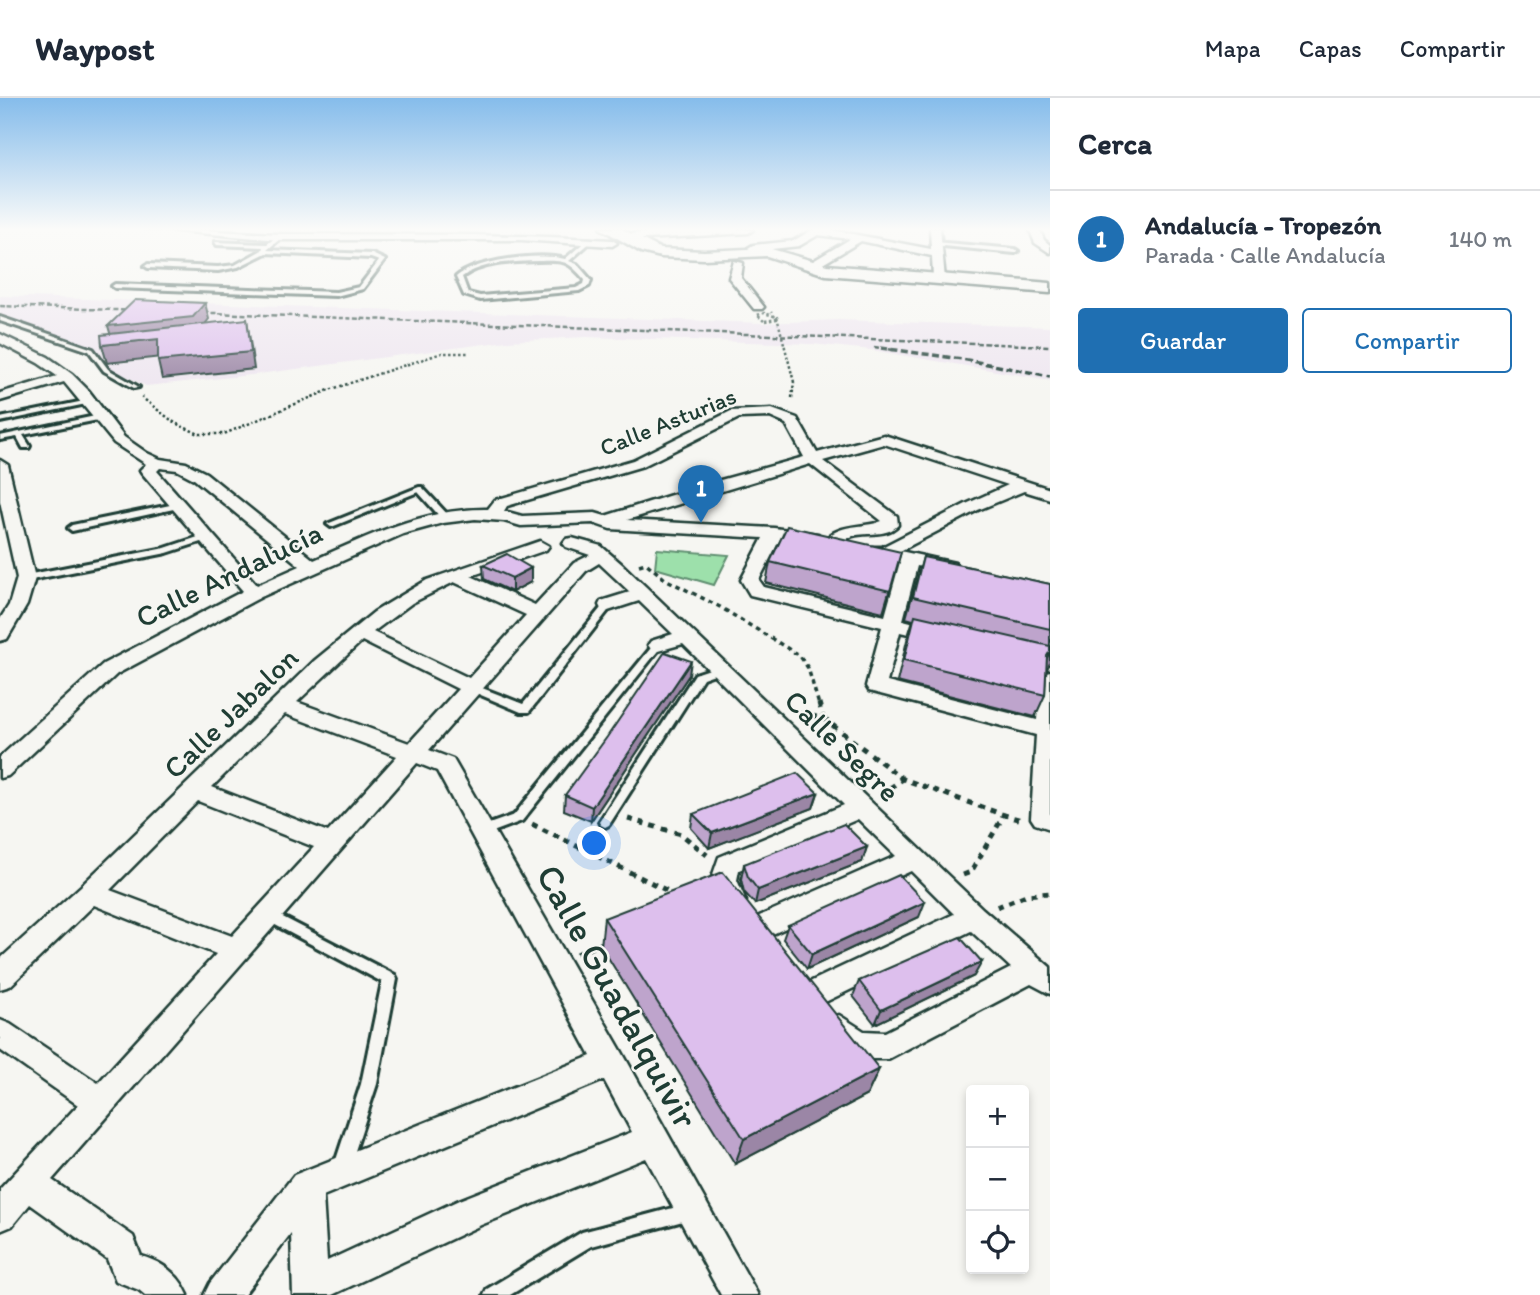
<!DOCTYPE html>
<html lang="es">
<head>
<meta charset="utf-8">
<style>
  :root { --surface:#fff; --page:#f2f2f3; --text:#1f2937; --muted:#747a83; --line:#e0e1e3; --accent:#1f6fb2 }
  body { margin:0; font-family:Itim,sans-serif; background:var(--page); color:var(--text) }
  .controls { position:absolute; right:21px; bottom:21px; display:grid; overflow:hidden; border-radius:7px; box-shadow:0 4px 10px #0003 }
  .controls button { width:63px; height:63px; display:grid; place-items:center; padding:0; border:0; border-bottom:2px solid var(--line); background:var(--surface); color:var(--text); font:35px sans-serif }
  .you { position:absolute; left:595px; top:746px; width:24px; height:24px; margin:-18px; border:5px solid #fff; border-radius:50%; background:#1a73e8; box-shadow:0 0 0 10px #1a73e833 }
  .badge { display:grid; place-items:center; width:46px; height:46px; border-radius:50%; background:var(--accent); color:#fff; font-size:23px; font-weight:700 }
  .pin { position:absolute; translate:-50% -58px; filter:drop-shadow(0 2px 4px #0008) }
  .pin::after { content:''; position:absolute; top:37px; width:24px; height:21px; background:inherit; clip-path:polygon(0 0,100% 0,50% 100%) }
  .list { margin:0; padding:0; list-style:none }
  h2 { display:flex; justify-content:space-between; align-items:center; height:91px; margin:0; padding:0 28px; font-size:30px }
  h2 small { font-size:23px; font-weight:400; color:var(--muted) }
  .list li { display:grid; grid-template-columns:46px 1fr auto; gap:21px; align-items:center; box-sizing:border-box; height:98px; padding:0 28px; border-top:2px solid var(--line) }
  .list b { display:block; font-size:26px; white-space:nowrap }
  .list p { margin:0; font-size:23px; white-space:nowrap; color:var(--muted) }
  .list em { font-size:23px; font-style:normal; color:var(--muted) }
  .actions { display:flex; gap:14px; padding:21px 28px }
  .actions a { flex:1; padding:16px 0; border:2px solid var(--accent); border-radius:7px; text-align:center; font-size:24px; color:var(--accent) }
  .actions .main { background:var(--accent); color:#fff }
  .icon { flex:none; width:38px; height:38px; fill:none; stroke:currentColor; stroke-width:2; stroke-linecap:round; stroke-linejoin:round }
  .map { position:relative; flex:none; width:1050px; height:1197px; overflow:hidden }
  header { display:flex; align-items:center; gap:42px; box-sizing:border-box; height:98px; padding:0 35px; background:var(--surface); border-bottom:2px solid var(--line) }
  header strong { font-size:33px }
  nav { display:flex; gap:38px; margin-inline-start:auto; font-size:24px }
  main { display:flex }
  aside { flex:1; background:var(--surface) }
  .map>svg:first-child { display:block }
  .built { fill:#eee6f0 }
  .green { fill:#9de0ab; stroke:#5e8e70; stroke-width:2 }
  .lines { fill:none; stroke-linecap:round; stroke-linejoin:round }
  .lane-casing { stroke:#1f3d34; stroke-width:6 }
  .street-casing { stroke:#1f3d34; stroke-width:5 }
  .secondary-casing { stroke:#1f3d34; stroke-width:5 }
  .path-far2 { stroke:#1f3d34; stroke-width:2.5; stroke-dasharray:2.5 2.5; stroke-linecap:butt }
  .path-far1 { stroke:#1f3d34; stroke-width:3.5; stroke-dasharray:4.5 4.5; stroke-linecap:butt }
  .path { stroke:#1f3d34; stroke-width:5; stroke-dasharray:6 6; stroke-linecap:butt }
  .lane { fill:#f6f6f2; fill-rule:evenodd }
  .street { fill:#f6f6f2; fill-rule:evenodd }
  .secondary { fill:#f6f6f2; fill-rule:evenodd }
  .rail-far1 { stroke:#1f3d34; stroke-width:2.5; stroke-dasharray:5 2.5; stroke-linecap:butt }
  .rail { stroke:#1f3d34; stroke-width:3.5; stroke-dasharray:7 3.5; stroke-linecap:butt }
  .path-bridge { stroke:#1f3d34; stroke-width:2.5; stroke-dasharray:2.5 2.5; stroke-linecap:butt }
  .wall { fill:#bea4cc; stroke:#1f3d34; stroke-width:2 }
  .shaded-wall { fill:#9b86a6; stroke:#1f3d34; stroke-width:2 }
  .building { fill:#ddbfed; stroke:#1f3d34; stroke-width:2 }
  .labels { text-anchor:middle; stroke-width:5; stroke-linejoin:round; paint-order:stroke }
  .far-street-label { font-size:24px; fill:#1f3d34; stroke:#f6f6f2 }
  .street-label { font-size:30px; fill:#1f3d34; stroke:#f6f6f2 }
  .near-street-label { font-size:37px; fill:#1f3d34; stroke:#f6f6f2 }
</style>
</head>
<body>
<header>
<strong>Waypost</strong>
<nav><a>Mapa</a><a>Capas</a><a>Compartir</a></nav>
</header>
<main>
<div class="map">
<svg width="1050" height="1197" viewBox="0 0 1050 1197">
  <rect width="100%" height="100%" fill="#f6f6f2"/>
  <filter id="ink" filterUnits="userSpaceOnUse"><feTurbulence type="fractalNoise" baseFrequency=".0143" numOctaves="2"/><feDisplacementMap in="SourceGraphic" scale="14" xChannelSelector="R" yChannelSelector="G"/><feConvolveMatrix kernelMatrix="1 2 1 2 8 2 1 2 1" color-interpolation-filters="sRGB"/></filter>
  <g filter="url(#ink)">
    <polygon class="built" points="0,198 763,225 838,222 1050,229 1050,282 871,252 812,246 586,239 507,243 251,277 146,288 106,268 97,252 0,217"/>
    <polygon class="green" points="657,451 729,457 714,487 655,470"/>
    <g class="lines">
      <g class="lane-casing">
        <g id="lane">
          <polygon points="279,137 281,140 267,152 372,156 385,162 363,191 336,198 115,190 112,188 115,186 336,194 359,189 379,163 371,160 266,155 238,169 218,173 148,170 145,168 148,166 218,169 235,167 262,152 263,149 217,147 215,144 267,146"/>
          <path d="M588,141L593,142L569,163L577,166L591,182L589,188L579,193L480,202L464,197L456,179C475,162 541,154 565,161ZM538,163C564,162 568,162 585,182L584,186L576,190L480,198L468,195L462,179C482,164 513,164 538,163Z"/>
          <polygon points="935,144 1015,151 1018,153 1015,155 933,147"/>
          <polygon points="0,219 93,251 108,271 139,289 134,290 104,273 89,253 0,223"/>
          <polygon points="89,302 92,304 91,305 0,324 0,320"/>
          <polygon points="100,317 104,319 103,321 23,337 30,348 29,350 23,350 17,339 0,342 0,338"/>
          <polygon points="419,389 422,389 449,418 449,422 443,422 418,394 334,428 331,429 327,426"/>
          <polygon points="180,405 184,407 183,409 72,433 68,430 72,427"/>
          <polygon points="207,436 210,437 210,441 167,455 26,483 21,480 26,477 165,450"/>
          <polygon points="608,504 613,507 611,509 529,614 521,614 469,592 468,590 473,587 477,588 523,606 605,505"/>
          <polygon points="658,544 663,547 661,549 522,723 482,738 478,736 476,733 478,730 514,717 655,545"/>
          <polygon points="719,568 723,569 724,571 723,573 703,580 609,727 605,729 601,727 599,724 601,721 695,576"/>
          <polygon points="269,812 395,877 397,881 377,986 350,1068 348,1074 342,1076 336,1074 334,1068 361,986 382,884 264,821 262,817 264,813"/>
          <polygon points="688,1106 694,1108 696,1114 694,1120 591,1148 510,1197 484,1197 487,1191 582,1134"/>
        </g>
      </g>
      <g class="street-casing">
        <g id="street">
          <path d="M144,130C191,130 236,135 282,136C393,137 502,135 612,142L617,145L612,148L522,142H279Z"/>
          <polygon points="723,130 753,132 748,135 627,142 622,139 627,136"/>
          <polygon points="821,130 931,151 930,130 940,130 945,181 939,184 933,181 932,158 861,143 816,170 808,170 808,166 850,141 818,137 799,148 753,153 748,150 753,147 793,143 812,132"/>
          <polygon points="1029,130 1039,130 1044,142 1050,147 1050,155 1035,145"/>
          <polygon points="734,163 743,165 741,180 764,209 762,211 754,211 729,180"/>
          <path d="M0,236L48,259L72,276L89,293L124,339L147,355L160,361L186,365L206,375L314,462C370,437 426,410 488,411L495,402L633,362L731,313L772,311L797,320L817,355L884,337L1050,391V401L1024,393L978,412L900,453L955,465L958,469L949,474L917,468L903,522L946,533L949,537L946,541L939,543L900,534L887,584L1037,622L1040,580L1043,575L1050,573V731L1035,726L1031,720L1036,637L869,593L866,588L882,529L750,497L741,482L763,440L610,431L593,425L521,428L504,423L475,421L443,425L403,436L261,499L117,576L8,678L0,680V659L103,566L243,493L142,375L140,372L146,366L114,345L64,284L0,303V295L57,278L38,265L0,245ZM770,319L786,326L804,359L706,386L605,418L595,415L522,418L504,413L507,408L643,368L739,320ZM884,346L1008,387L966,406L882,449H868L865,453L868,457L900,464L885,518L764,489L759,482L780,441L812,445L821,440L818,436L774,430L627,422L810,366L882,423C862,431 839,424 823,444L826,448C839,451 842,442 853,438C868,434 887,439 898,427L897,418L823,363ZM160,370L177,372L194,381L300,468L257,487L157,373Z"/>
          <polygon points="0,362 8,367 35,480 27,507 7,541 0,543 0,521 9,507 17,480 0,403"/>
          <path d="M572,440L601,448L623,467L983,811L1050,869V896L1031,886L888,961H867L845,952L829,939L825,930L829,921L839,917L864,933L885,934L1011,870L971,833L819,907L809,911L799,907L795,898L799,889L954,816L911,773L766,839L757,842L748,839L744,831L748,823L896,758L858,721L739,772L737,782L746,803L742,811L733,814L724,811L711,782L719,759L844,707L683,546L658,553L651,551L648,547L651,543L673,536L639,503L608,513L601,511L599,507L601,503L630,494L599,465L586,473L429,652L453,661L622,954L758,1197H721L646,1060L481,1127L332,1197H293L291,1135L244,1197H204L210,1185L294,1077L591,958L437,673L417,665L52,1082L133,1138L141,1158C162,1164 179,1176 188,1197H145L139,1192L116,1183L107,1161L30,1106L12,1128L0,1133V1091L78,1007L0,952V922L10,926L98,985L216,856L94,807L10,888L0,891V861L81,788L314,563L374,514L427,482L540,443L549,448L546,452L471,478L535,507L574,465L590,457L566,449L563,445L566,441ZM454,484L526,517L469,580L373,534L412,505ZM362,543L458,591L409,645L297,604ZM285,616L397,658L328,734L212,689ZM198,703L314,749L232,838L110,792ZM604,982L632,1034L459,1102L327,1163L323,1098Z"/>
        </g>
      </g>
      <g class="secondary-casing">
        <polygon id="secondary" points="600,130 620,130 661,151 704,153 768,150 827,167 1050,185 1050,195 826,177 767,158 704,161 661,159 641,154"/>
      </g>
      <g class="path-far2">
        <polyline points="765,223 777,221 771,214"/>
        <polyline points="141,299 175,325 199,336 224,336 329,292 442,255 469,255"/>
        <polyline points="792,300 794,284"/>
      </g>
      <polyline class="path-far1" points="639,467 646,465 665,481 720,509 800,558 808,570 819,607"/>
      <g class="path">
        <polyline points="819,605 823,620"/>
        <polyline points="799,616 823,620 903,681"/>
        <polyline points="880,697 903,681 1004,717"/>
        <polyline points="628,721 681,736 707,757"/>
        <polyline points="532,726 674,796"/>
        <polyline points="963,777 971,774 1004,717 1022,722"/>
        <polyline points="997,809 1026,797 1050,795"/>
        <polyline points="577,856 605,844"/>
      </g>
      <use href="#lane" class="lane"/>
      <use href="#street" class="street"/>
      <use href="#secondary" class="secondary"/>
      <g class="rail-far1">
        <polyline points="0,208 143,213"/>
        <polyline points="189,214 1050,248"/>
        <polyline points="874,249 894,252"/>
      </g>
      <polyline class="rail" points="881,250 962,261 1050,278"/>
      <polyline class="path-bridge" points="764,223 757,217 764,215 777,219 794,284"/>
    </g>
    <g class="wall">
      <polygon points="901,454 883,514 766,485 770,464"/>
      <polygon points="923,459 1050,486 1050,565 1046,571 1045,597 1035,619 897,584 908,538 913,522 906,520"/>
      <polygon points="483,467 531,484 512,494 484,481"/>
      <polygon points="689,577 591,723 564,712 565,697"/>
      <polygon points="818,695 813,710 709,750 691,730 693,716"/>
      <polygon points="867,749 862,764 755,806 744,794 741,781 744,766"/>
      <polygon points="919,819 807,871 783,841 788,827"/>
      <polygon points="604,820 879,971 867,997 735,1066 601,848"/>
      <polygon points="974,878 875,926 853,898 859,883"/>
    </g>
    <g class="shaded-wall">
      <polygon points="205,205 209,221 197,236 113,245 108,228"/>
      <polygon points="247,221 254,271 162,281 158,263"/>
      <polygon points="158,241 163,259 107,265 102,247"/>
      <polygon points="531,470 531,484 512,494 512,480"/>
      <polygon points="1050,553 1050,565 1047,571 1041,574"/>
      <polygon points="691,563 689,577 591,723 592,709"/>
      <polygon points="818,695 813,710 709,750 712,735"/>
      <polygon points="867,749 862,764 755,806 758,792"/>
      <polygon points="925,804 919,819 807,871 812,856"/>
      <polygon points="982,864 974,878 875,926 881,912"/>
      <polygon points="879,971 867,997 735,1066 744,1041"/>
    </g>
    <g class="building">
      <polygon points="135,202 205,205 193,219 108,228"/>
      <polygon points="247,221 251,254 158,263 158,241 102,247 101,237"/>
      <polygon points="787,428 901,454 890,493 770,464"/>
      <polygon points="507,456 531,470 512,480 483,467"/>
      <polygon points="923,459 1050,486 1050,531 913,499"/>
      <polygon points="915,517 1050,548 1050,553 1047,558 1045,597 904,562"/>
      <polygon points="665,554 691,563 592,709 565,697 607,639"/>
      <polygon points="797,675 818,695 712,735 693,716"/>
      <polygon points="844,726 867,749 758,792 748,779 744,766"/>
      <polygon points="723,774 879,971 744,1041 604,820"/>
      <polygon points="899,777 925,804 812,856 788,827"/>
      <polygon points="960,839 982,864 881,912 859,883"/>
    </g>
  </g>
  <linearGradient id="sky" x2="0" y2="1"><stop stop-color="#85bceb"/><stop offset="0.44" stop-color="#fbfbf9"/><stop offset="1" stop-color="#fbfbf9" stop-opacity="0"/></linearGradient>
  <rect width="1050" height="298" fill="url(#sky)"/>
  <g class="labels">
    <g class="far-street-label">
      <text transform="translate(668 324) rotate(-22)" y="8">Calle Asturias</text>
    </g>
    <g class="street-label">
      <text transform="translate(229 477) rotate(-26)" y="10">Calle Andalucía</text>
      <text transform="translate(231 615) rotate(-44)" y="10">Calle Jabalon</text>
      <text transform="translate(842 648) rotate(44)" y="10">Calle Segre</text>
    </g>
    <g class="near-street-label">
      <text transform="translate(618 898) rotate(61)" y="13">Calle Guadalquivir</text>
    </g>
  </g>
</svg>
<div class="controls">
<button>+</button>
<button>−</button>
<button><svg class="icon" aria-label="locate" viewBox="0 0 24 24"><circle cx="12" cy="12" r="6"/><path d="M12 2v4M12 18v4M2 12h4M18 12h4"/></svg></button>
</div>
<div class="you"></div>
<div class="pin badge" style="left:701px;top:425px">1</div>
</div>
<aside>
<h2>Cerca<small></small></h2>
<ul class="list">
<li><span class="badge">1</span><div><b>Andalucía - Tropezón</b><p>Parada · Calle Andalucía</p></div><em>140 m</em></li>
</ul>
<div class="actions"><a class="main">Guardar</a><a>Compartir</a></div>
</aside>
</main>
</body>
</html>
